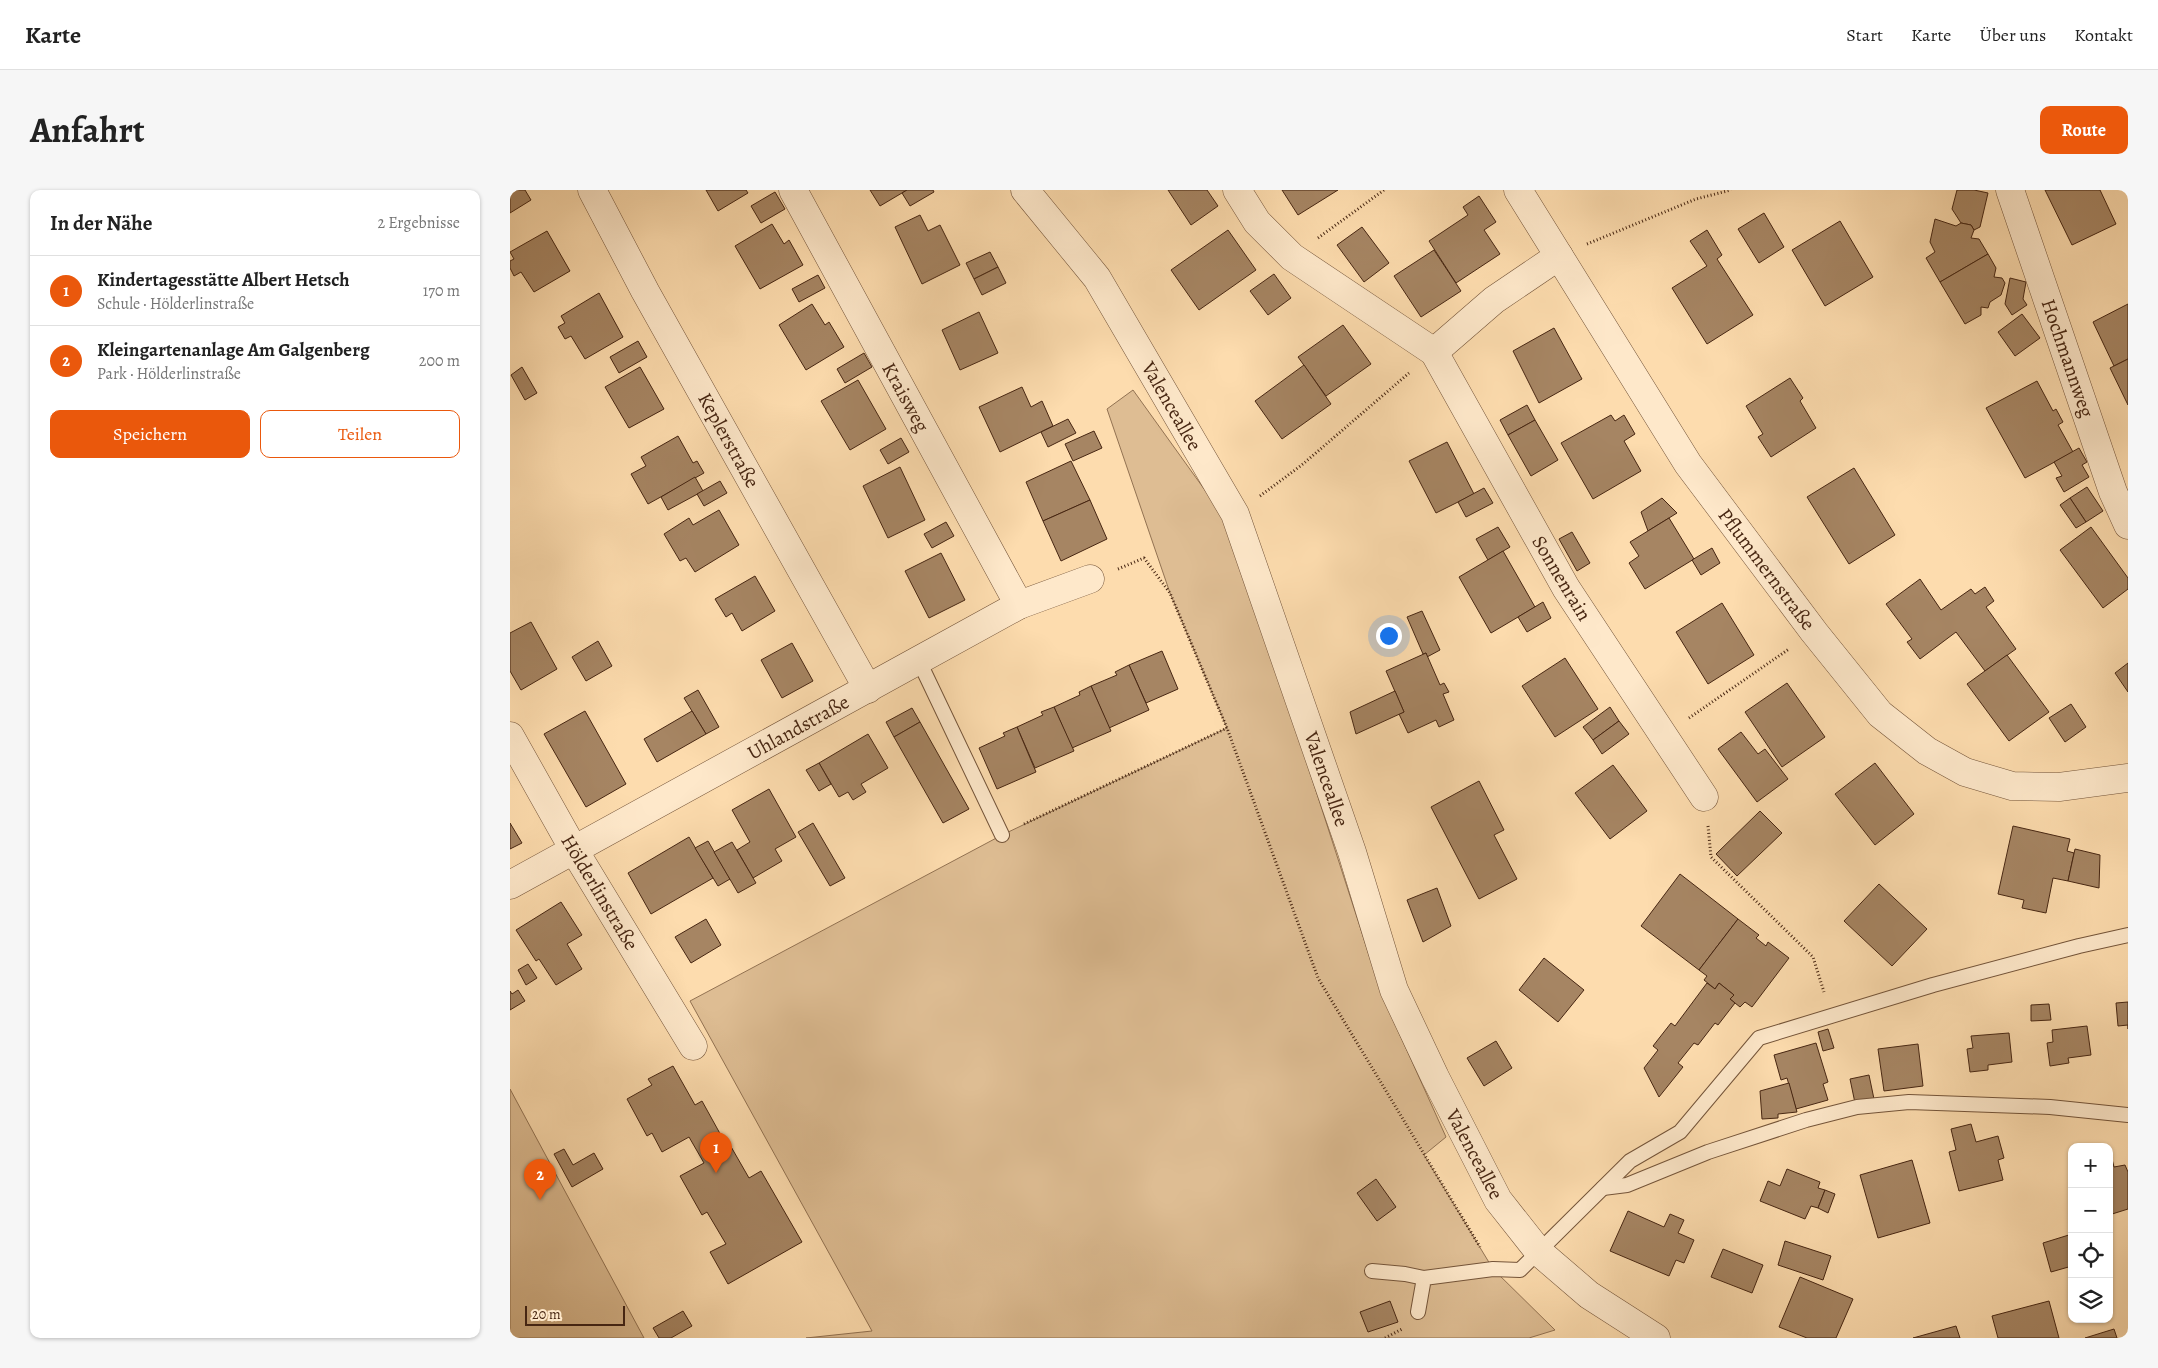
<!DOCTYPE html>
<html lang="de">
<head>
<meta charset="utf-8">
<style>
  :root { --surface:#fff; --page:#f6f6f6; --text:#222; --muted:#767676; --line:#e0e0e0; --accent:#ea580c }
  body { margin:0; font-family:Alegreya,serif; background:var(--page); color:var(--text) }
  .controls { position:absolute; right:15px; bottom:15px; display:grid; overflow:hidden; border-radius:10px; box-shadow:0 1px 4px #0004 }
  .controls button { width:45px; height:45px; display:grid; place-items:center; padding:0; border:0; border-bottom:1px solid var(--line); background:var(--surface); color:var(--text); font:25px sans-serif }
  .scale { position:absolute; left:15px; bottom:12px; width:100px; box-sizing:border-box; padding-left:5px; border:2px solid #472612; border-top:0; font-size:14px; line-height:18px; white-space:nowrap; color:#472612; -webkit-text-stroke:4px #fee8ca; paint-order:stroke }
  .you { position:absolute; left:878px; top:445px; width:18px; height:18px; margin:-12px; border:4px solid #fff; border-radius:50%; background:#1a73e8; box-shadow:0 0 0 8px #1a73e833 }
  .badge { display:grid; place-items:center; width:32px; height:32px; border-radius:50%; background:var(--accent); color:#fff; font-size:16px; font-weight:700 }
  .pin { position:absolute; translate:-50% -41px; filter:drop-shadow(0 1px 2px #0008) }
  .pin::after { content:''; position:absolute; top:26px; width:18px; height:15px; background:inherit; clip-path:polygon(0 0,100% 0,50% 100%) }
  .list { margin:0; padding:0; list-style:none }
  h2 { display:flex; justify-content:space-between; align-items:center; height:65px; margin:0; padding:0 20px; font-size:21px }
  h2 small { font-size:16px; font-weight:400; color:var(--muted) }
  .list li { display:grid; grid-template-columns:32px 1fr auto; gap:15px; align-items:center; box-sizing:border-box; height:70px; padding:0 20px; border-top:1px solid var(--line) }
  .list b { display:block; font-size:19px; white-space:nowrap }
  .list p { margin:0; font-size:16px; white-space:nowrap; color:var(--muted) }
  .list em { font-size:16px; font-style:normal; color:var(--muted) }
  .actions { display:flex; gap:10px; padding:15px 20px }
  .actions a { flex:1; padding:11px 0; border:1px solid var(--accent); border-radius:10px; text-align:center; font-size:18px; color:var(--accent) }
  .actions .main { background:var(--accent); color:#fff }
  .icon { flex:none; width:28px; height:28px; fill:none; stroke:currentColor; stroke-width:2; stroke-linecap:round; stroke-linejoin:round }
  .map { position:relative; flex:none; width:1618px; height:1148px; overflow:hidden; border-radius:10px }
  header { display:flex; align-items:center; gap:30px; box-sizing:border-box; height:70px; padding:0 25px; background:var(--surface); border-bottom:1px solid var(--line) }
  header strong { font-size:24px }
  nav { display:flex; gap:28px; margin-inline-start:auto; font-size:18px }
  .intro { display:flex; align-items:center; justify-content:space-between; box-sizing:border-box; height:120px; padding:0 30px }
  h1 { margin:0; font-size:35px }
  .button { padding:12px 22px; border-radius:10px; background:var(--accent); color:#fff; font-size:18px; font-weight:700 }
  main { display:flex; gap:30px; padding:0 30px }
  aside { flex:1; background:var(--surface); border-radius:10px; box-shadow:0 1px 4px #0004 }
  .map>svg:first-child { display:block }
  .green { fill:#debd93; stroke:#927252 }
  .building { fill:#a68563; stroke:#472612 }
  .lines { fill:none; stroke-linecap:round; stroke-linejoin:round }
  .service-casing { stroke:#745439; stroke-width:16 }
  .minor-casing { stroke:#745439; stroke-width:29 }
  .tertiary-casing { stroke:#745439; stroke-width:29 }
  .path { stroke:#472612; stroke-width:3; stroke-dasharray:1 2.5; stroke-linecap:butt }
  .service { stroke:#fee8ca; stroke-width:14 }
  .minor { stroke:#fee8ca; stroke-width:28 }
  .tertiary { stroke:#fee8ca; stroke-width:28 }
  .labels { text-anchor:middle; stroke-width:4.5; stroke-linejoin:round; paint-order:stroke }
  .street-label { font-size:20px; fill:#472612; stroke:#fee8ca }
</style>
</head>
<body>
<header>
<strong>Karte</strong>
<nav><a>Start</a><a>Karte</a><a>Über uns</a><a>Kontakt</a></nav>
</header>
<div class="intro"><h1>Anfahrt</h1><a class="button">Route</a></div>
<main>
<aside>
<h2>In der Nähe<small>2 Ergebnisse</small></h2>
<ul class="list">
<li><span class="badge">1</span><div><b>Kindertagesstätte Albert Hetsch</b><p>Schule · Hölderlinstraße</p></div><em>170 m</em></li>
<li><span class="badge">2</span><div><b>Kleingartenanlage Am Galgenberg</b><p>Park · Hölderlinstraße</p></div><em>200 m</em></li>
</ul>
<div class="actions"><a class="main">Speichern</a><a>Teilen</a></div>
</aside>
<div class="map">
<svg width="1618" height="1148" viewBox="0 0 1618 1148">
  <rect width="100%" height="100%" fill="#fddcae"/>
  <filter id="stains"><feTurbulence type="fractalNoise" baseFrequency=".004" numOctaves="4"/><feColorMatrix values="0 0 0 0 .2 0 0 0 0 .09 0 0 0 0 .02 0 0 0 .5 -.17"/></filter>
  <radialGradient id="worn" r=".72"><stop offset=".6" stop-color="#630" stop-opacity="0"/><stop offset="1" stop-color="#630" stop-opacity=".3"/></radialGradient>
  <g class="green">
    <polygon points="623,200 720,335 872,805 936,947 914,965 983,1079 1045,1140 1019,1148 296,1148 362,1141 180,811 492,645 717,538 660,403 597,219"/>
    <polygon points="0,899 134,1148 0,1148"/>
  </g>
  <g class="building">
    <polygon points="0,0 15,0 21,10 0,23"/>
    <polygon points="196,0 236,0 238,3 208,21"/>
    <polygon points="360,0 397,0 370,16"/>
    <polygon points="397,0 423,0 424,2 400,16 392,3"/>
    <polygon points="658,0 697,0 708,16 681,35"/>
    <polygon points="772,0 828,0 788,25"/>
    <polygon points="1447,0 1464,0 1478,3 1470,37 1464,40 1461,35 1451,33 1442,19"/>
    <polygon points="1535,0 1590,0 1606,34 1562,55"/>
    <polygon points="265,2 275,19 251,33 241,16"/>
    <polygon points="969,6 986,32 974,40 990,64 946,93 919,51 958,25 953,17"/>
    <polygon points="1254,23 1274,57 1249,73 1228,39"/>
    <polygon points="410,25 418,41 430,35 450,75 412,94 385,37"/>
    <polygon points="1425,29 1446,36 1451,33 1461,35 1464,40 1461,48 1469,49 1478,64 1430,92 1416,68 1425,62 1420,52"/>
    <polygon points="1330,31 1363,87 1315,116 1282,60"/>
    <polygon points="262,34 274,54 279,50 293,75 250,99 225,56"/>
    <polygon points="852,37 879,73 854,92 827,55"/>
    <polygon points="718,40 746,80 689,120 661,80"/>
    <polygon points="1197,40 1212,65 1207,69 1243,125 1197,154 1162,98 1197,76 1180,51"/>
    <polygon points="37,41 60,81 24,102 11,82 4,86 0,78 0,71 4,69 0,62"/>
    <polygon points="924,60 951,101 911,127 884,86"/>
    <polygon points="480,62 488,77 464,89 456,73"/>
    <polygon points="1478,64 1486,78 1484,87 1492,88 1495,93 1491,105 1480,112 1478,118 1471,117 1471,125 1455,134 1430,92"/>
    <polygon points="488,77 496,93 472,105 464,89"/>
    <polygon points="764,84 781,108 758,125 740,101"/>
    <polygon points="308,85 315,98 289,112 282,99"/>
    <polygon points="1500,88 1516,92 1513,109 1517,115 1502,125 1495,114"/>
    <polygon points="89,103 113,147 75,169 61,146 55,149 48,137 55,133 51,126"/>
    <polygon points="302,114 315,135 319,132 334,157 296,180 269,135"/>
    <polygon points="1618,114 1618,169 1604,176 1583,132"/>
    <polygon points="469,122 488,163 450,180 432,140"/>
    <polygon points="1512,124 1530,148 1505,166 1488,142"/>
    <polygon points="833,135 861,174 816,206 788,167"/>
    <polygon points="1044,138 1072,189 1029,213 1003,161"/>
    <polygon points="128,151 137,167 109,183 100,167"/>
    <polygon points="354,163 362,177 335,193 327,179"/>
    <polygon points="1618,169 1618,215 1600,178"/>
    <polygon points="794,175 821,214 772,249 745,211"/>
    <polygon points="12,177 27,203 15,210 1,185"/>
    <polygon points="130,177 154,219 119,238 95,197"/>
    <polygon points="1280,188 1293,208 1290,211 1306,238 1261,267 1248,247 1253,244 1236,216"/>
    <polygon points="348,190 376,239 340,260 311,211"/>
    <polygon points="1527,191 1543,221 1546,219 1553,232 1548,235 1563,262 1515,288 1476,218"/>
    <polygon points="512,197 521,217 532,211 543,236 490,262 469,217"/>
    <polygon points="1017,215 1025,230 998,245 990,230"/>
    <polygon points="1101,225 1105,231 1114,225 1125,244 1114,251 1131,281 1083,309 1051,253"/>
    <polygon points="558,229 566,243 538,257 531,242"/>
    <polygon points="1025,230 1048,270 1021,286 998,245"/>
    <polygon points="584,241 592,258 563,271 555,254"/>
    <polygon points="168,246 183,273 187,271 194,283 138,314 121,284 136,276 131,267"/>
    <polygon points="391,248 399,262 378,274 370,260"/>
    <polygon points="937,252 964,304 926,323 899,271"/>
    <polygon points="1569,258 1577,272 1572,275 1579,287 1554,302 1546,288 1552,286 1544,272"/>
    <polygon points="561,271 580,310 533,331 516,292"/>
    <polygon points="390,277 415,330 378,348 353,296"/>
    <polygon points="1344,278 1385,345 1339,374 1297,307"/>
    <polygon points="185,287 193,301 158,320 151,307"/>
    <polygon points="210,291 217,303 194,316 187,304"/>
    <polygon points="1577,297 1593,321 1576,332 1560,308"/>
    <polygon points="974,298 983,313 956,327 948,312"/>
    <polygon points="1152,308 1167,323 1138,341 1131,322"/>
    <polygon points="1560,308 1576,332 1566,338 1550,315"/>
    <polygon points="580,310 597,349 551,371 533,331"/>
    <polygon points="209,320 229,355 185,382 176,368 170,371 154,344 179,328 183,335"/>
    <polygon points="1159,328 1184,369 1135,399 1119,373 1129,366 1120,352"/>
    <polygon points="436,332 444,346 422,358 414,344"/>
    <polygon points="988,337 1000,357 978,370 966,349"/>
    <polygon points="1581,337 1618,388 1618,399 1593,418 1550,360"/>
    <polygon points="1062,342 1080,373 1067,381 1049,349"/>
    <polygon points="1202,358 1210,373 1191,385 1182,370"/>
    <polygon points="993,361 1025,417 981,443 949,387"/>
    <polygon points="431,363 455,410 419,428 395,381"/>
    <polygon points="245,386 265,421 232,441 222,423 216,427 205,409"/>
    <polygon points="1410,389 1431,420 1461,399 1465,404 1475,397 1484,411 1476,417 1506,459 1475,481 1446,442 1410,469 1397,452 1402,449 1376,414"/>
    <polygon points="1033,412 1041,428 1017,442 1008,427"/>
    <polygon points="1212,413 1244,465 1198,494 1166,442"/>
    <polygon points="912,421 930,460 917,467 916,463 913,464 897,427"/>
    <polygon points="21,432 47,479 11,500 0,481 0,443"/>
    <polygon points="88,451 102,476 76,491 62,467"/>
    <polygon points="282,453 303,491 272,508 251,470"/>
    <polygon points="652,461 668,499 636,513 619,475"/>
    <polygon points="916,463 930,495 934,493 939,502 933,504 944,530 929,537 926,530 898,543 889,524 894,522 876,481"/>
    <polygon points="1497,465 1539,522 1499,551 1457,494"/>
    <polygon points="1055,468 1088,519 1045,547 1012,496"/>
    <polygon points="1618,473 1618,502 1605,483"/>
    <polygon points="619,475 639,520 599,538 581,496 607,485 605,482"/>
    <polygon points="1277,493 1315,547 1272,577 1235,522"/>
    <polygon points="581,496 601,541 562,558 544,517 570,505 569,502"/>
    <polygon points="188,500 209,537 196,544 174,508"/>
    <polygon points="885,501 894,522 846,544 840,522"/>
    <polygon points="1561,514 1576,537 1555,552 1539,528"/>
    <polygon points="544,517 564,561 525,578 507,537 533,525 531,522"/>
    <polygon points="1100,517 1109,531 1083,550 1073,537"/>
    <polygon points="402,518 410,532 384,547 376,532"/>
    <polygon points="75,521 116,594 76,617 34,544"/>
    <polygon points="182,521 196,544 147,572 134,549"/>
    <polygon points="1109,531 1119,544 1092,564 1083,550"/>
    <polygon points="410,532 459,619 433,633 384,547"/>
    <polygon points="507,537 526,582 487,599 469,558 495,546 493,543"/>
    <polygon points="1231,542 1248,564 1255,559 1278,589 1247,612 1208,559"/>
    <polygon points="358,544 378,578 351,594 356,602 343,610 338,602 329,607 309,573"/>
    <polygon points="309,573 321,594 309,601 296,580"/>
    <polygon points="1365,573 1404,624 1365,655 1325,604"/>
    <polygon points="1103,575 1137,621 1100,649 1065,603"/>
    <polygon points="969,591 994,640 984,645 1007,689 969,709 921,617"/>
    <polygon points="259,599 286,647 265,659 272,671 243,688 227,660 240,652 222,620"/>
    <polygon points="1250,621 1272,643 1227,686 1206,664"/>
    <polygon points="0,633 12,653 0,659"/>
    <polygon points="303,633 335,688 320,696 288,642"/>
    <polygon points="1503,636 1560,649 1557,661 1564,663 1558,691 1543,688 1536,723 1512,718 1514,710 1488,704"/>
    <polygon points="179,647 203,688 141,724 118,683"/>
    <polygon points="198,651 220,689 208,696 185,658"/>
    <polygon points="222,652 246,693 228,703 204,662"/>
    <polygon points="1565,659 1590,665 1589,698 1558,691"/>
    <polygon points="1170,684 1228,729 1189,780 1131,736"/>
    <polygon points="1369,694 1417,739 1382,776 1334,731"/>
    <polygon points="927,698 941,736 913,752 897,710"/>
    <polygon points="51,712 72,745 57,754 72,779 46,795 29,769 26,771 6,740"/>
    <polygon points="196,729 211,755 181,773 165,747"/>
    <polygon points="1228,729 1249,745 1246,748 1256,756 1258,752 1279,768 1242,817 1235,812 1230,817 1220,809 1224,805 1209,793 1205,799 1194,790 1197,786 1189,780"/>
    <polygon points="1034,768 1074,800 1048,832 1009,800"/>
    <polygon points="18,774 27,788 16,795 8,780"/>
    <polygon points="1197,793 1205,799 1209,793 1224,805 1220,809 1225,813 1208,835 1205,833 1188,855 1184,853 1168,873 1173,877 1149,907 1134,878 1148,860 1143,856 1161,833 1165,836"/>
    <polygon points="8,800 15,811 0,820 0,801 2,804"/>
    <polygon points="1618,812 1618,839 1618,835 1608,836 1606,813"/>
    <polygon points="1539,814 1541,830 1521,831 1521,815"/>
    <polygon points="1577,836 1581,865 1558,868 1559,873 1540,876 1537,853 1543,852 1542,840"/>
    <polygon points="1318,839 1324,858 1313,861 1308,842"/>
    <polygon points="1499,843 1502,872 1478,875 1478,880 1460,882 1457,859 1463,858 1461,846"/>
    <polygon points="986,851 1002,878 974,896 957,868"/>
    <polygon points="1306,853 1318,892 1313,894 1318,910 1286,919 1277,888 1271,890 1264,865"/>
    <polygon points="1408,854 1413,896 1374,901 1368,859"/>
    <polygon points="163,876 185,915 192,911 213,949 216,948 239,988 251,981 292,1052 218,1094 200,1062 216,1054 197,1022 192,1025 170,986 194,973 179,947 152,962 142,943 137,946 117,909 142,895 138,889"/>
    <polygon points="1359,885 1364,909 1345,913 1340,889"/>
    <polygon points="1279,893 1287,922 1268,924 1268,928 1252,929 1250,901"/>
    <polygon points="1461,934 1466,952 1488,946 1494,968 1488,970 1493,990 1449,1001 1439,962 1446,960 1441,939"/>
    <polygon points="54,959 63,975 84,963 93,979 62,997 44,964"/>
    <polygon points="1602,969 1604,977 1615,975 1618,982 1618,1019 1599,1025 1599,970"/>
    <polygon points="1402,970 1420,1033 1368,1048 1350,985"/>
    <polygon points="1277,979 1310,992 1308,998 1315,1000 1308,1018 1301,1016 1295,1029 1250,1011 1258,991 1270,996"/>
    <polygon points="866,989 886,1017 867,1031 847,1003"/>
    <polygon points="1315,1000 1325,1004 1318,1023 1308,1018"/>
    <polygon points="1118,1021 1154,1037 1160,1024 1174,1030 1168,1043 1184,1050 1174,1073 1166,1070 1159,1086 1100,1061"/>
    <polygon points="1562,1044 1562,1076 1541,1082 1533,1053"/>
    <polygon points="1275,1051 1321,1066 1313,1090 1268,1075"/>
    <polygon points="1213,1059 1253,1075 1242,1103 1201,1087"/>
    <polygon points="1290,1087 1343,1109 1326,1148 1297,1148 1269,1137"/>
    <polygon points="880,1111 888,1132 858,1142 850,1122"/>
    <polygon points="1539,1111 1549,1148 1488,1148 1482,1126"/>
    <polygon points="173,1121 182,1136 161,1148 149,1148 143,1138"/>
    <polygon points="1446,1136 1450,1148 1403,1148"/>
    <polygon points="1604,1139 1607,1148 1575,1148"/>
  </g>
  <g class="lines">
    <g class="service-casing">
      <g id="service">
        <polyline points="409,471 492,645"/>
        <polyline points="1093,998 1117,995 1198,962 1296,930 1347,917 1399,912 1540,917 1618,925"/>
        <polyline points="862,1081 895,1084 914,1088"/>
        <polyline points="908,1122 914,1088 983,1079 1010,1080 1120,971 1170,942 1249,848 1423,795 1569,756 1618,745"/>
      </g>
    </g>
    <g class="minor-casing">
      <g id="minor">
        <polyline points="82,0 135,101 358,499"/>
        <polyline points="283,0 509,415"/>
        <polyline points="727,0 747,32 782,67 924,162 1056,398 1194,607"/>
        <polyline points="1008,0 1178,274 1304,442 1370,524 1417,561 1455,582 1502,596 1549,597 1618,588"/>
        <polyline points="1500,0 1603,302 1618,335"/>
        <polyline points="924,162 984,110 1049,66"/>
        <polyline points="0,546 64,660 183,856"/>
        <polyline points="0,695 509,415 580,389"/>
      </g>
    </g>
    <g class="tertiary-casing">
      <polyline id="tertiary" points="515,0 587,88 725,324 842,662 884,800 925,887 988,1010 1029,1062 1079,1105 1146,1148"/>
    </g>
    <g class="path">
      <polyline points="808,48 874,0"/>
      <polyline points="1077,54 1186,9 1221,0"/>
      <polyline points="750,306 793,274 899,183"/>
      <polyline points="608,379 634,368 660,403 717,538 808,788 970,1057"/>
      <polyline points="1179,528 1279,459"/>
      <polyline points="514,634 717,538"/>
      <polyline points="1198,636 1201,667 1303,767 1314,802"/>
      <polyline points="875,1148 892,1139"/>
    </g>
    <use href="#service" class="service"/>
    <use href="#minor" class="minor"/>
    <use href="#tertiary" class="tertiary"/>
  </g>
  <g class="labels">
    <g class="street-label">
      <text transform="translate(1558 168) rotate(71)" y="7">Hochmannweg</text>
      <text transform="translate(396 207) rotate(61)" y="7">Kraisweg</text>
      <text transform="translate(662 216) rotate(60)" y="7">Valenceallee</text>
      <text transform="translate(219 250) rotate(61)" y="7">Keplerstraße</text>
      <text transform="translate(1257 379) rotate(53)" y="7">Pflummernstraße</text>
      <text transform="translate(1052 388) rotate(59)" y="7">Sonnenrain</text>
      <text transform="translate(288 537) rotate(-29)" y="7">Uhlandstraße</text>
      <text transform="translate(817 589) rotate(71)" y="7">Valenceallee</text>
      <text transform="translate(90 702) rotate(59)" y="7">Hölderlinstraße</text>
      <text transform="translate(965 964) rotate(62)" y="7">Valenceallee</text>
    </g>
  </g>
  <rect width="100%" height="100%" filter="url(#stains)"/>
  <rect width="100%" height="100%" fill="url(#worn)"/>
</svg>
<div class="controls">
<button>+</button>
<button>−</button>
<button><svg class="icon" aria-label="locate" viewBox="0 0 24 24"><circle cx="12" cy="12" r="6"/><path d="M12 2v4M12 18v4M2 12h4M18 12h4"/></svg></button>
<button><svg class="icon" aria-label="layers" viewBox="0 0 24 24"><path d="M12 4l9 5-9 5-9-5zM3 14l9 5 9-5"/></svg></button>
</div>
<div class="scale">20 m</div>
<div class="you"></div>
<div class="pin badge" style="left:206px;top:983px">1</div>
<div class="pin badge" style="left:30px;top:1010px">2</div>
</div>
</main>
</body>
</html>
